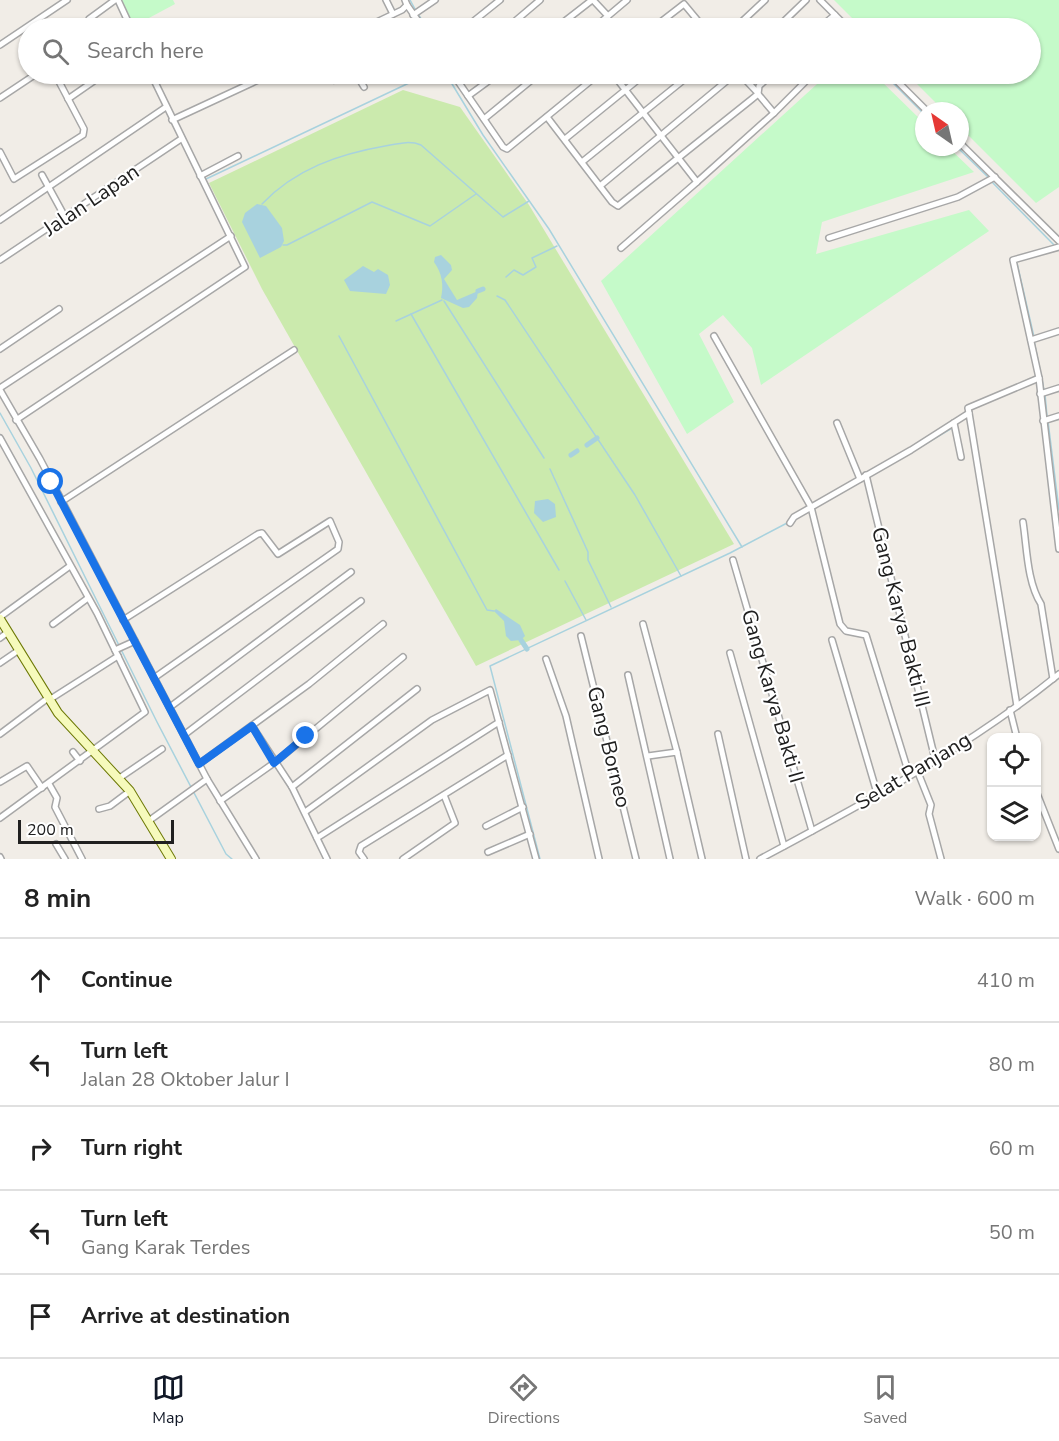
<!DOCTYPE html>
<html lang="en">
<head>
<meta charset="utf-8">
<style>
  :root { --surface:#fff; --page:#f6f6f6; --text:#222; --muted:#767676; --line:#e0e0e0; --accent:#111827 }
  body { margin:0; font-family:"Nunito Sans",sans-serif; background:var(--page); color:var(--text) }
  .controls { position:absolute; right:18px; bottom:18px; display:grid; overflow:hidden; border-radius:12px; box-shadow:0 2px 4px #0004 }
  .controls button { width:54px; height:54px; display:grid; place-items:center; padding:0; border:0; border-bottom:2px solid var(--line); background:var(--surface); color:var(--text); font:30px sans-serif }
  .compass { position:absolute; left:915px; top:102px; width:54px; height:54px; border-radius:50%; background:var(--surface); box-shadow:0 2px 4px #0004; rotate:326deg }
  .scale { position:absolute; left:18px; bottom:15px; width:156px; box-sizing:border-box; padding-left:6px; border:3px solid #202020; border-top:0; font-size:16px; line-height:21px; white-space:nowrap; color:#202020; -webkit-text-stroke:4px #fff; paint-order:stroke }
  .stop { position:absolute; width:18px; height:18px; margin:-14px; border:4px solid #1a73e8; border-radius:50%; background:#fff }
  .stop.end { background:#1a73e8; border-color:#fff; box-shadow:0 2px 6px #0008 }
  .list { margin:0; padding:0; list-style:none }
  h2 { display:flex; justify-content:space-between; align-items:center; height:78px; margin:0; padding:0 24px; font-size:26px }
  h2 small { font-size:20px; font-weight:400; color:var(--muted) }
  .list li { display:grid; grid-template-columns:39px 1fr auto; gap:18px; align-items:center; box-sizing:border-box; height:84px; padding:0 24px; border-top:2px solid var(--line) }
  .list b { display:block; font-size:22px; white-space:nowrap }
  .list p { margin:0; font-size:20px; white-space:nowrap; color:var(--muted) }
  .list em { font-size:20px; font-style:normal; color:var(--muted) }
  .icon { flex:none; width:33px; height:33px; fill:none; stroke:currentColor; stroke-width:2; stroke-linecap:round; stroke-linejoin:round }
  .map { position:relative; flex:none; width:1059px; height:859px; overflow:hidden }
  .search { position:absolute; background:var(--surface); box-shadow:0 2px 4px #0004; left:18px; right:18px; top:18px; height:66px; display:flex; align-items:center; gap:15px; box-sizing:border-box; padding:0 21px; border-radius:33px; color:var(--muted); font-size:22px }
  .sheet { height:498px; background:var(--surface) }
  nav { display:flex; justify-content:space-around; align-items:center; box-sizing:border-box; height:84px; border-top:2px solid var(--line); background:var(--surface); font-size:16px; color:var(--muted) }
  nav a { display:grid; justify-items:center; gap:3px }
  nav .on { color:var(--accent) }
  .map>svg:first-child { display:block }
  .grass { fill:#cbeaad }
  .park { fill:#c5fac9 }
  .water { fill:#a8d2de }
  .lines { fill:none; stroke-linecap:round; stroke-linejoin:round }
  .stream { stroke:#a8d2de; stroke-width:1.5 }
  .canal { stroke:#a8d2de; stroke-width:5 }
  .street-casing { stroke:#a7a7a7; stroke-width:8 }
  .secondary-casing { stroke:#6d7905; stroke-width:10 }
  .street { stroke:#fff; stroke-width:5 }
  .secondary { stroke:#f6fabc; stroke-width:8 }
  .route { stroke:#1a73e8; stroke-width:8 }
  .labels { text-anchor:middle; stroke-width:4.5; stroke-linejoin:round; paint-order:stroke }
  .street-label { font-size:21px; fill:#202020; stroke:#fff }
</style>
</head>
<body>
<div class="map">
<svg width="1059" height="859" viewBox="0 0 1059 859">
  <rect width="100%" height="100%" fill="#f1ede7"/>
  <polygon class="grass" points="403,90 460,107 529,205 734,544 476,666 262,289 209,183"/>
  <g class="park">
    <polygon points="122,0 173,0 175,4 134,26"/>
    <polygon points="834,0 1059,0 1059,187 1036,203 960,127 960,111 944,111 907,74 1030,74 1030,28 862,28"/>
    <polygon points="828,74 874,74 924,123 924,147 948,147 974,172 822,222 816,254 969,210 989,231 761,385 752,348 723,315 699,334 734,402 687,434 601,281"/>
  </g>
  <g class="water">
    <polygon points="257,204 266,206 282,228 284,241 281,247 260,258 242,222 245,213"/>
    <path d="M441,255L451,265L452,270L444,279L457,300L478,291L477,298L469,307L463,308L441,298C444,285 442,273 434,262L435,257Z"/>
    <polygon points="363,266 374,272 378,269 388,275 390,285 386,294 350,291 344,280"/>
    <polygon points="548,499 555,504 556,517 543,522 534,513 535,501"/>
    <polygon points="496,609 520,625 525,636 521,640 511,641 506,636 504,621 494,611"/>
  </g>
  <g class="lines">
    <g class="stream">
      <polyline points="410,0 415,9"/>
      <polyline points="418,14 427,28"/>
      <polyline points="446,74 483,135 549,229 742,547"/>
      <polyline points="884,74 924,114"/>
      <polyline points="957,147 989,178"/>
      <polyline points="206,179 428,74"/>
      <polyline points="992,182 1055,246"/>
      <path d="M262,204C295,169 339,154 385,146C397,144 409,140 421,145L503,217L529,201"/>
      <polyline points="283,245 287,245 372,202 430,226 476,194"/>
      <polyline points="1017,263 1034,337"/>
      <polyline points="506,277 514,270 523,275 536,267 532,258 557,246"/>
      <polyline points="497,296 505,300 635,495 681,576"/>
      <polyline points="444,301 544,458"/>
      <polyline points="411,314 559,570"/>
      <polyline points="396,321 442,300"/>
      <polyline points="339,336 487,610 494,611"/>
      <polyline points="1034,341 1041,375"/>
      <polyline points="1042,380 1044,390"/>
      <polyline points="1045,394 1047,416"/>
      <polyline points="0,413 31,468 157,722 226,854 232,859"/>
      <polyline points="1048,421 1059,510"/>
      <polyline points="922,446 952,428"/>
      <polyline points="550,469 588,552 588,560 611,607"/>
      <polyline points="565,581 586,620"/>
      <polyline points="540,859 490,666 730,553 789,522"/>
    </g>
    <g class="canal">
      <polyline points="478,291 483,289"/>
      <polyline points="587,445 597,438"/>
      <polyline points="571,455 577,451"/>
      <polyline points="521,640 527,649"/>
    </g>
    <g class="street-casing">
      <g id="street">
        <polyline points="118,0 131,28"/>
        <polyline points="386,0 393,14"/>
        <polyline points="593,0 608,16 594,28"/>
        <polyline points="820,0 848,28"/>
        <polyline points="407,5 423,28"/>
        <polyline points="413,15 435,0"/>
        <polyline points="608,16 627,0"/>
        <polyline points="85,28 89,19 115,0"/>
        <polyline points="364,28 402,10 407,5 405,0"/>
        <polyline points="465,28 500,0"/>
        <polyline points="507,28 540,0"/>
        <polyline points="556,28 592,0"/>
        <polyline points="653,28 684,4 704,28"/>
        <polyline points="735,28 765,0"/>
        <polyline points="777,28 806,0"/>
        <polyline points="819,28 835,15"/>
        <polyline points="0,45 67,0"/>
        <polyline points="128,74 130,76 137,74"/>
        <polyline points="330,74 334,80"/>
        <polyline points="356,74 364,87"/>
        <polyline points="401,74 402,74"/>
        <polyline points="453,74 503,147 507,149 599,74"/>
        <polyline points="613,74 697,182 774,113 813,74"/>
        <polyline points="740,74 757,92"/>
        <polyline points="890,74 927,111"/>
        <polyline points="758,94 774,113"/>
        <polyline points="468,96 498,74"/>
        <polyline points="0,98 36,74"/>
        <polyline points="68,99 104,74"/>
        <polyline points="547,117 612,202 618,206 752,99 758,94 759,86 772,74"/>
        <polyline points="484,119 539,74"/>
        <polyline points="172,120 271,74"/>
        <polyline points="565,139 645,74"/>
        <polyline points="960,143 1059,241"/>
        <polyline points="0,152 14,179 83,135 84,129 55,74"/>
        <polyline points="582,162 691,74"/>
        <polyline points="42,175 65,217"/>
        <polyline points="200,176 238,156"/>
        <polyline points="600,186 735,74"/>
        <polyline points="0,220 166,107"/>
        <polyline points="829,238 958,197 995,177"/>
        <polyline points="1059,247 1013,260 1039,378 1059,549"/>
        <polyline points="621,248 697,182"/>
        <polyline points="0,260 181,139"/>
        <polyline points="714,336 811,507 840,624 846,631 866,635 909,774"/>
        <polyline points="1031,340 1059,331"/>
        <polyline points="0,349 59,309"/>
        <polyline points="0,388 231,236"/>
        <polyline points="0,390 40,459 207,779 256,859"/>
        <polyline points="1040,394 1059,388"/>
        <polyline points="969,413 968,408 1039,378"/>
        <polyline points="16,420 245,267 151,74"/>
        <polyline points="1043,421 1059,416"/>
        <polyline points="837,423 860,479"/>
        <polyline points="954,423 961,457"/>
        <polyline points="0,438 97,613 145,712 0,818"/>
        <polyline points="866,475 935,759"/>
        <polyline points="61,502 294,350"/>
        <path d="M1023,522C1027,548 1027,582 1041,604L1053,679"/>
        <polyline points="790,523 794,517 911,450 969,413 1017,706"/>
        <polyline points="733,560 812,831"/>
        <polyline points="0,617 70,566"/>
        <polyline points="123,620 258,534 262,533 278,554 330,521 339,542 338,549 154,678"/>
        <polyline points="53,624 88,598"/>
        <polyline points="643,624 677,752"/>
        <polyline points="581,636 636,859"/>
        <polyline points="0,638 8,632"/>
        <polyline points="832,640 877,793"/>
        <polyline points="115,650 135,641"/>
        <polyline points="730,653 784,846"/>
        <polyline points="546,659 566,716 599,859"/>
        <polyline points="0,663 19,650"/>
        <polyline points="628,675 670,859"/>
        <polyline points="49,700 118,656"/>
        <polyline points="170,707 351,572"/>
        <polyline points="1010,710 1017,738"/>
        <polyline points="252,726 292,787 327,859"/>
        <polyline points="0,734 48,698"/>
        <polyline points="718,734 746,859"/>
        <polyline points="184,735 361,601"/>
        <polyline points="73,752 80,761"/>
        <polyline points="648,756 677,752 702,859"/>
        <polyline points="199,764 309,684 383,624"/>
        <polyline points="917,770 931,805 929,814 941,859"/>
        <polyline points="118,779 162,749"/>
        <polyline points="0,782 27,766 42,788"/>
        <polyline points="49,784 57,798 55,807 82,859"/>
        <polyline points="292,787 417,689"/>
        <polyline points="1036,791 1059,849"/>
        <polyline points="220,801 274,763 403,657"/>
        <polyline points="99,809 110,806 130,791"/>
        <polyline points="305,812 432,720 490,690 536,859"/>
        <polyline points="150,820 207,779"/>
        <polyline points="486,826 523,807"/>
        <polyline points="317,838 499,722"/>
        <polyline points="56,844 65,859"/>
        <polyline points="488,852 530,834"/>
        <polyline points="0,857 1,859"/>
        <polyline points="364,859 359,852 361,846 508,755"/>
        <polyline points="403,859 455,823 444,795"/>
        <path d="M760,859C863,804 969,747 1059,674"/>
      </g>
    </g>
    <g class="secondary-casing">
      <polyline id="secondary" points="0,619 58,713 130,791 171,859"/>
    </g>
    <use href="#street" class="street"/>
    <use href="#secondary" class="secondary"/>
  </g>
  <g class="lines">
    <polyline class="route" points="51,482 199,764 252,726 274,763 306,736"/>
  </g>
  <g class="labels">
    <g class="street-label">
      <text transform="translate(91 200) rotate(-34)" y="7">Jalan Lapan</text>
      <text transform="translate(901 617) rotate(76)" y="7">Gang Karya Bakti III</text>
      <text transform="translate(773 696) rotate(74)" y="7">Gang Karya Bakti II</text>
      <text transform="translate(609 747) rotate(76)" y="7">Gang Borneo</text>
      <text transform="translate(913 771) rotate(-31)" y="7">Selat Panjang</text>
    </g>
  </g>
</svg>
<div class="controls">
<button><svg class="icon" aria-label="locate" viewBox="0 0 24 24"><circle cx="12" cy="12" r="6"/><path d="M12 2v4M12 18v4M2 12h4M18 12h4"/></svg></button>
<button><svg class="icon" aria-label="layers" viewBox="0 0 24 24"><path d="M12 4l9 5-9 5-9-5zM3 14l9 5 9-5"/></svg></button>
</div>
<svg class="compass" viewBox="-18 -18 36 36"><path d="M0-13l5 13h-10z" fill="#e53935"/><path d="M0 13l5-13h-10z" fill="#767676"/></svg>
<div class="scale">200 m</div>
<div class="stop" style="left:51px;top:482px"></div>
<div class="stop end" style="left:306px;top:736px"></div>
<div class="search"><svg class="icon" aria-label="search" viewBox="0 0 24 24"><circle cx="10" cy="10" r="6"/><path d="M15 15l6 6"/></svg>Search here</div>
</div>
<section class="sheet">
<h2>8 min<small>Walk · 600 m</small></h2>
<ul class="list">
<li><svg class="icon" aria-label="ahead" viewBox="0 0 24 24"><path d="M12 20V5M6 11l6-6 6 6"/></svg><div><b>Continue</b></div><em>410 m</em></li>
<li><svg class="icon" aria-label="left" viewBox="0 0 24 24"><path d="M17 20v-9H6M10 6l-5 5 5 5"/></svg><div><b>Turn left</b><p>Jalan 28 Oktober Jalur I</p></div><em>80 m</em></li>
<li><svg class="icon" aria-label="right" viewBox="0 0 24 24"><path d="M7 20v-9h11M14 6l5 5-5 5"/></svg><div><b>Turn right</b></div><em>60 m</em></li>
<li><svg class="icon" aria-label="left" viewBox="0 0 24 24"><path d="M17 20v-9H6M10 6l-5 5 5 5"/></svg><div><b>Turn left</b><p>Gang Karak Terdes</p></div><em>50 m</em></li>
<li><svg class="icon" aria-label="arrive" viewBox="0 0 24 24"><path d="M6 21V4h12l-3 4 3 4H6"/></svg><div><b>Arrive at destination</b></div></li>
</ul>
</section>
<nav>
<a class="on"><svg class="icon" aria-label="map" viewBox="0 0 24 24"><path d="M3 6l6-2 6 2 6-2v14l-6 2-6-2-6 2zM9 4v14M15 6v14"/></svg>Map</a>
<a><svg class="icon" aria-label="directions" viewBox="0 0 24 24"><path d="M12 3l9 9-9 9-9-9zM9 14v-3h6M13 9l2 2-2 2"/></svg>Directions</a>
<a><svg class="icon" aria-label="saved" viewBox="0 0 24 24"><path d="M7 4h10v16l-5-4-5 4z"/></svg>Saved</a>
</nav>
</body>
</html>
